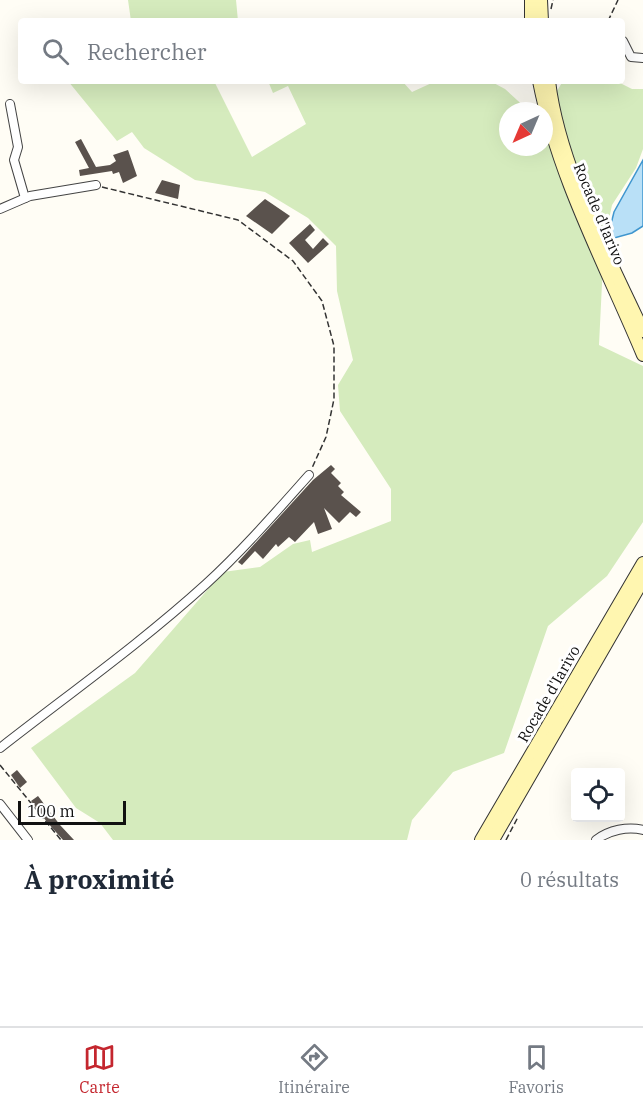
<!DOCTYPE html>
<html lang="fr">
<head>
<meta charset="utf-8">
<style>
  :root { --surface:#fff; --page:#f6f6f7; --text:#1f2937; --muted:#747a83; --line:#e0e1e3; --accent:#c4262e }
  body { margin:0; font-family:"IBM Plex Serif",serif; background:var(--page); color:var(--text) }
  .controls { position:absolute; right:18px; bottom:18px; display:grid; overflow:hidden; border-radius:6px; box-shadow:0 6px 24px #0002 }
  .controls button { width:54px; height:54px; display:grid; place-items:center; padding:0; border:0; border-bottom:2px solid var(--line); background:var(--surface); color:var(--text); font:30px sans-serif }
  .compass { position:absolute; left:499px; top:102px; width:54px; height:54px; border-radius:50%; background:var(--surface); box-shadow:0 6px 24px #0002; rotate:224deg }
  .scale { position:absolute; left:18px; bottom:15px; width:108px; box-sizing:border-box; padding-left:6px; border:3px solid #111; border-top:0; font-size:16px; line-height:21px; white-space:nowrap; color:#111; -webkit-text-stroke:4px #fff; paint-order:stroke }
  .list { margin:0; padding:0; list-style:none }
  h2 { display:flex; justify-content:space-between; align-items:center; height:78px; margin:0; padding:0 24px; font-size:26px }
  h2 small { font-size:20px; font-weight:400; color:var(--muted) }
  .icon { flex:none; width:33px; height:33px; fill:none; stroke:currentColor; stroke-width:2; stroke-linecap:round; stroke-linejoin:round }
  .map { position:relative; flex:none; width:643px; height:840px; overflow:hidden }
  .search { position:absolute; background:var(--surface); box-shadow:0 6px 24px #0002; left:18px; right:18px; top:18px; height:66px; display:flex; align-items:center; gap:15px; box-sizing:border-box; padding:0 21px; border-radius:6px; color:var(--muted); font-size:22px }
  .sheet { height:186px; background:var(--surface) }
  nav { display:flex; justify-content:space-around; align-items:center; box-sizing:border-box; height:84px; border-top:2px solid var(--line); background:var(--surface); font-size:16px; color:var(--muted) }
  nav a { display:grid; justify-items:center; gap:3px }
  nav .on { color:var(--accent) }
  .map>svg:first-child { display:block }
  .green { fill:#d5ebbd }
  .water { fill:#b9e0f7; stroke:#3f96cf; stroke-width:1.5 }
  .building { fill:#5a524d }
  .lines { fill:none; stroke-linecap:round; stroke-linejoin:round }
  .minor-casing { stroke:#444; stroke-width:10 }
  .secondary-casing { stroke:#333; stroke-width:14 }
  .path { stroke:#333; stroke-width:1.5; stroke-dasharray:6 3; stroke-linecap:butt }
  .minor { stroke:#fff; stroke-width:8 }
  .secondary { stroke:#fff6b0; stroke-width:12 }
  .labels { text-anchor:middle; stroke-width:6; stroke-linejoin:round; paint-order:stroke }
  .street-label { font-size:15px; fill:#111; stroke:#fff }
</style>
</head>
<body>
<div class="map">
<svg width="643" height="840" viewBox="0 0 643 840">
  <rect width="100%" height="100%" fill="#fffdf5"/>
  <g class="green">
    <polygon points="128,0 236,0 238,21 131,21"/>
    <polygon points="68,81 214,81 252,157 306,124 288,86 273,93 268,81 402,81 412,92 436,81 490,81 505,89 529,111 508,111 508,147 544,147 544,112 563,81 616,81 632,89 643,89 643,149 636,168 612,205 604,243 599,345 643,366 643,522 607,576 548,626 504,753 453,772 412,820 407,840 113,840 100,823 76,808 31,748 135,673 223,572 260,567 293,544 310,540 312,552 391,521 391,489 340,411 338,385 353,360 337,291 336,246 308,218 265,192 195,180 144,148 132,132 117,141"/>
  </g>
  <polygon class="water" points="643,160 643,226 632,233 607,240 614,212"/>
  <g class="building">
    <polygon points="81,139 96,167 110,165 116,161 113,155 128,150 137,176 123,183 119,172 113,174 112,171 80,176 79,170 89,168 75,142"/>
    <polygon points="162,180 180,185 178,199 155,193"/>
    <polygon points="265,199 290,216 272,234 246,216"/>
    <polygon points="310,224 315,230 305,240 313,249 323,238 329,244 308,263 289,243"/>
    <polygon points="331,465 335,469 331,473 341,483 338,486 344,492 341,495 361,512 356,517 350,512 339,523 324,508 332,529 318,534 314,522 295,542 289,537 278,547 276,544 263,559 255,551 242,565 238,562 313,480"/>
    <polygon points="17,770 27,782 20,788 11,775"/>
    <polygon points="38,796 60,825 74,840 63,840 47,822 31,801"/>
  </g>
  <g class="lines">
    <g class="minor-casing">
      <g id="minor">
        <polyline points="623,41 631,57 643,58"/>
        <polyline points="10,104 18,147 14,160 25,198"/>
        <polyline points="0,209 30,196 96,185"/>
        <path d="M0,748C69,694 141,643 206,584C243,550 276,512 309,475"/>
        <polyline points="0,804 28,840"/>
        <path d="M596,840C609,830 628,826 643,830"/>
      </g>
    </g>
    <g class="secondary-casing">
      <g id="secondary">
        <polyline points="531,0 531,21"/>
        <polyline points="541,0 542,21"/>
        <path d="M539,81C558,178 605,264 643,355"/>
        <path d="M549,81C559,165 608,255 643,331"/>
        <polyline points="481,840 643,563"/>
        <polyline points="493,840 643,580"/>
      </g>
    </g>
    <g class="path">
      <polyline points="551,9 553,0"/>
      <polyline points="581,21 586,21"/>
      <polyline points="608,21 618,0"/>
      <polyline points="102,187 238,220 293,261 322,301 334,346 334,399 326,437 312,468"/>
      <polyline points="0,765 61,840"/>
      <polyline points="506,840 518,817"/>
    </g>
    <use href="#minor" class="minor"/>
    <use href="#secondary" class="secondary"/>
  </g>
  <g class="labels">
    <g class="street-label">
      <text transform="translate(599 214) rotate(67)" y="5">Rocade d'Iarivo</text>
      <text transform="translate(549 694) rotate(-60)" y="5">Rocade d'Iarivo</text>
    </g>
  </g>
</svg>
<div class="controls">
<button><svg class="icon" aria-label="locate" viewBox="0 0 24 24"><circle cx="12" cy="12" r="6"/><path d="M12 2v4M12 18v4M2 12h4M18 12h4"/></svg></button>
</div>
<svg class="compass" viewBox="-18 -18 36 36"><path d="M0-13l5 13h-10z" fill="#e53935"/><path d="M0 13l5-13h-10z" fill="#747a83"/></svg>
<div class="scale">100 m</div>
<div class="search"><svg class="icon" aria-label="search" viewBox="0 0 24 24"><circle cx="10" cy="10" r="6"/><path d="M15 15l6 6"/></svg>Rechercher</div>
</div>
<section class="sheet">
<h2>À proximité<small>0 résultats</small></h2>
<ul class="list">
</ul>
</section>
<nav>
<a class="on"><svg class="icon" aria-label="map" viewBox="0 0 24 24"><path d="M3 6l6-2 6 2 6-2v14l-6 2-6-2-6 2zM9 4v14M15 6v14"/></svg>Carte</a>
<a><svg class="icon" aria-label="directions" viewBox="0 0 24 24"><path d="M12 3l9 9-9 9-9-9zM9 14v-3h6M13 9l2 2-2 2"/></svg>Itinéraire</a>
<a><svg class="icon" aria-label="saved" viewBox="0 0 24 24"><path d="M7 4h10v16l-5-4-5 4z"/></svg>Favoris</a>
</nav>
</body>
</html>
